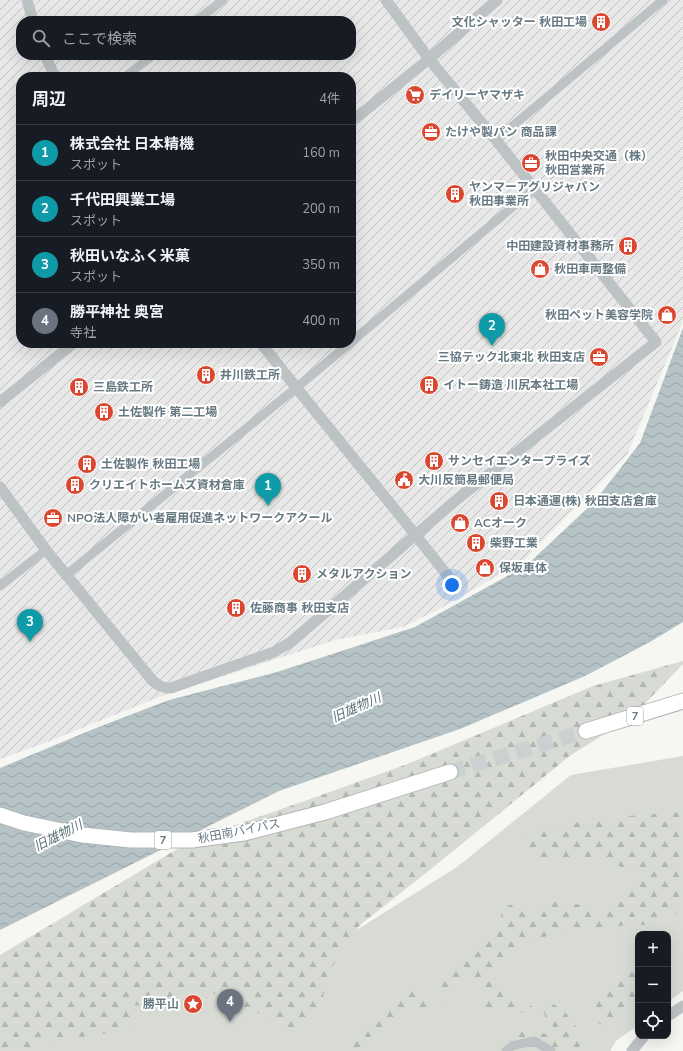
<!DOCTYPE html>
<html lang="ja">
<head>
<meta charset="utf-8">
<style>
  :root { --surface:#171b24; --page:#242831; --text:#f1f3f6; --muted:#9ea1a6; --line:#363941; --accent:#ea580c }
  body { margin:0; font-family:"Nunito Sans","Noto Sans JP",sans-serif; background:var(--page); color:var(--text) }
  .controls { position:absolute; right:12px; bottom:12px; display:grid; overflow:hidden; border-radius:8px; box-shadow:0 4px 16px #0002 }
  .controls button { width:36px; height:36px; display:grid; place-items:center; padding:0; border:0; border-bottom:1px solid var(--line); background:var(--surface); color:var(--text); font:20px sans-serif }
  .you { position:absolute; left:452px; top:585px; width:14px; height:14px; margin:-10px; border:3px solid #fff; border-radius:50%; background:#1a73e8; box-shadow:0 0 0 6px #1a73e833 }
  .badge { display:grid; place-items:center; width:26px; height:26px; border-radius:50%; background:var(--accent); color:#fff; font-size:13px; font-weight:700 }
  .pin { position:absolute; translate:-50% -33px; filter:drop-shadow(0 1px 2px #0008) }
  .pin::after { content:''; position:absolute; top:21px; width:14px; height:12px; background:inherit; clip-path:polygon(0 0,100% 0,50% 100%) }
  .list { margin:0; padding:0; list-style:none }
  h2 { display:flex; justify-content:space-between; align-items:center; height:52px; margin:0; padding:0 16px; font-size:17px }
  h2 small { font-size:13px; font-weight:400; color:var(--muted) }
  .list li { display:grid; grid-template-columns:26px 1fr auto; gap:12px; align-items:center; box-sizing:border-box; height:56px; padding:0 16px; border-top:1px solid var(--line) }
  .list b { display:block; font-size:15px; white-space:nowrap }
  .list p { margin:0; font-size:13px; white-space:nowrap; color:var(--muted) }
  .list em { font-size:13px; font-style:normal; color:var(--muted) }
  .icon { flex:none; width:22px; height:22px; fill:none; stroke:currentColor; stroke-width:2; stroke-linecap:round; stroke-linejoin:round }
  .map { position:relative; flex:none; width:683px; height:1051px; overflow:hidden }
  .search { position:absolute; background:var(--surface); box-shadow:0 4px 16px #0002; left:16px; top:16px; width:340px; height:44px; display:flex; align-items:center; gap:10px; box-sizing:border-box; padding:0 14px; border-radius:16px; color:var(--muted); font-size:15px }
  .panel { position:absolute; background:var(--surface); box-shadow:0 4px 16px #0002; left:16px; top:72px; width:340px; height:276px; border-radius:16px }
  .map>svg:first-child { display:block }
  .industrial { fill:url(#industrial-furrows); fill-rule:evenodd }
  .green { fill:#d7dbd3 }
  .forest { fill:url(#forest-firs) }
  .water { fill:url(#water-waves) }
  .lines { fill:none; stroke-linecap:round; stroke-linejoin:round }
  .trunk-tunnel { stroke:#cbd0d1; stroke-width:15; stroke-dasharray:15 8; stroke-linecap:butt }
  .trunk-casing { stroke:#b1b6b8; stroke-width:17 }
  .minor { stroke:#bdc2c5; stroke-width:9 }
  .tertiary { stroke:#bdc2c5; stroke-width:11 }
  .trunk { stroke:#fff; stroke-width:15 }
  .labels { text-anchor:middle; stroke-width:4; stroke-linejoin:round; paint-order:stroke }
  .shield { fill:#fff; stroke:#95a1a8; stroke-width:1 }
  .shield-label { font-size:11px; font-weight:bold; fill:#677983 }
  .poi-label { font-size:12px; font-weight:bold; fill:#677983; stroke:#fff; text-anchor:start }
  .street-label { font-size:12px; fill:#677983; stroke:#fff }
  .water-label { font-size:13px; font-style:italic; fill:#5e7478; stroke:#fff }
</style>
</head>
<body>
<div class="map">
<svg width="683" height="1051" viewBox="0 0 683 1051">
  <defs>
    <pattern id="industrial-furrows" width="10" height="10" patternUnits="userSpaceOnUse"><rect width="10" height="10" fill="#e7e8e7"/><path d="M-1 1l2-2M0 10L10 0M9 11l2-2" fill="none" stroke="#bfc1c1"/></pattern>
    <pattern id="forest-firs" width="22" height="20" patternUnits="userSpaceOnUse"><rect width="22" height="20" fill="#d7dbd3"/><path d="M5 1l3.5 6h-7zM16 11l3.5 6h-7z" fill="#b2b6b1"/></pattern>
    <pattern id="water-waves" width="16" height="10" patternUnits="userSpaceOnUse"><rect width="16" height="10" fill="#b5c3c6"/><path d="M0 5q4-4 8 0t8 0" fill="none" stroke="#97a3a6"/></pattern>
  </defs>
  <rect width="100%" height="100%" fill="#f6f6f3"/>
  <path class="industrial" d="M0,0H683V317L682,324L627,455L523,561L443,607L403,627L335,640L159,697L45,743L0,759ZM21,21H351V55H21ZM21,77H351V343H21Z"/>
  <polygon class="green" points="683,756 683,991 668,1002 668,934 638,934 638,1025 616,1041 610,1051 0,1051 0,1038 54,1013 296,968 457,867 571,775"/>
  <g class="forest">
    <polygon points="683,661 683,664 632,717 571,755 426,873 360,925 330,970 320,1008 309,1025 288,1036 260,1014 200,987 159,1004 127,1006 134,1029 42,1043 31,1051 0,1051 0,955 192,840 319,796 410,763 593,686"/>
    <polygon points="683,812 683,909 655,923 645,925 629,924 602,930 580,930 552,934 525,944 496,969 492,978 500,991 539,1010 536,1014 503,1011 482,1007 485,996 478,980 464,981 442,1004 430,1007 406,1008 360,1047 358,1051 336,1051 384,1014 406,995 421,987 424,995 424,1000 438,998 441,992 434,980 476,952 486,940 506,926 506,921 501,916 501,906 512,905 516,911 527,912 556,901 587,906 599,910 621,902 641,881 637,871 589,858 539,859 523,849 525,833 600,818"/>
    <polygon points="638,970 638,1009 626,1014 616,1027 606,1027 595,1021 594,1011 602,993 630,973"/>
    <polygon points="551,1002 566,1013 584,1038 580,1046 573,1051 563,1050 561,1037 557,1030 547,1021 543,1010"/>
    <polygon points="517,1032 542,1033 554,1037 558,1047 551,1051 482,1051 498,1046"/>
  </g>
  <polygon class="water" points="683,328 683,622 650,642 585,676 460,729 279,791 0,930 0,768 96,728 169,700 277,672 415,627 527,565 595,501 640,443"/>
  <g class="lines">
    <polyline class="trunk-tunnel" points="450,772 586,731"/>
    <g class="trunk-casing">
      <g id="trunk">
        <polyline points="586,731 683,701"/>
        <polyline points="0,815 24,823 82,835 131,840 192,840 244,833 325,812 450,772"/>
      </g>
    </g>
    <g class="minor">
      <polyline points="196,21 223,0"/>
      <polyline points="125,77 153,55"/>
      <polyline points="496,140 663,0"/>
      <polyline points="351,342 534,189"/>
      <polyline points="66,575 296,388 350,343"/>
      <polyline points="0,586 46,550"/>
      <polyline points="506,1051 512,1046 520,1044 534,1041 551,1051"/>
    </g>
    <g class="tertiary">
      <polyline points="27,0 33,21"/>
      <polyline points="45,55 55,77"/>
      <polyline points="351,122 429,59 497,0"/>
      <path d="M261,343C324,424 391,502 454,584"/>
      <polyline points="0,402 74,343"/>
      <path d="M0,487L46,550L152,680C158,686 163,688 171,688L274,652L291,642L455,501L656,342L496,140L429,59L386,0"/>
      <polyline points="668,1016 683,1006"/>
      <polyline points="632,1051 644,1036"/>
    </g>
    <use href="#trunk" class="trunk"/>
  </g>
  <defs>
    <g id="building-disc" transform="scale(1)"><circle r="9.5" fill="#db462f" stroke="#fff"/><path d="M-4-6H4V6H1V3H-1V6H-4ZM-2.5-4.3h1.7v1.8h-1.7ZM.8-4.3h1.7v1.8H.8ZM-2.5-1h1.7V.8h-1.7ZM.8-1h1.7V.8H.8Z" fill="#fff"/></g>
    <g id="supermarket-disc" transform="scale(1)"><circle r="9.5" fill="#db462f" stroke="#fff"/><path d="M-6-5.5h2.5l.6 2H6L4.5 2H-2.5L-4.4-4H-6ZM-1.5 3.2a1.3 1.3 0 1 0 .1 0ZM3 3.2a1.3 1.3 0 1 0 .1 0Z" fill="#fff"/></g>
    <g id="office-disc" transform="scale(1)"><circle r="9.5" fill="#db462f" stroke="#fff"/><path d="M-6-3h4V-5.5h4V-3h4V5H-6ZM-1-4.5V-3h2v-1.5ZM-6 0V1H6V0Z" fill="#fff"/></g>
    <g id="shop-disc" transform="scale(1)"><circle r="9.5" fill="#db462f" stroke="#fff"/><path d="M-5-2.5h2.3a2.7 3.5 0 0 1 5.4 0H5L5.5 6h-11ZM-1.5-2.5h3a1.5 2.3 0 0 0-3 0Z" fill="#fff"/></g>
    <g id="civic-disc" transform="scale(1)"><circle r="9.5" fill="#db462f" stroke="#fff"/><path d="M-.6-6.5H3V-4.5H.6V-3L4-1V1h2V6H-6V1h2V-1L-.6-3ZM-1.2 2.5V6h2.4V2.5Z" fill="#fff"/></g>
    <g id="sight-disc" transform="scale(1)"><circle r="9.5" fill="#db462f" stroke="#fff"/><path d="M0-6L1.8-2.2L6-1.7L2.9 1.2L3.7 5.4L0 3.3L-3.7 5.4L-2.9 1.2L-6-1.7L-1.8-2.2Z" fill="#fff"/></g>
  </defs>
  <g fill-rule="evenodd">
    <use href="#building-disc" x="601" y="22"/>
    <use href="#supermarket-disc" x="415" y="95"/>
    <use href="#office-disc" x="431" y="132"/>
    <use href="#office-disc" x="531" y="163"/>
    <use href="#building-disc" x="455" y="194"/>
    <use href="#building-disc" x="628" y="246"/>
    <use href="#shop-disc" x="540" y="269"/>
    <use href="#shop-disc" x="667" y="315"/>
    <use href="#office-disc" x="599" y="357"/>
    <use href="#building-disc" x="206" y="375"/>
    <use href="#building-disc" x="429" y="385"/>
    <use href="#building-disc" x="79" y="387"/>
    <use href="#building-disc" x="104" y="412"/>
    <use href="#building-disc" x="434" y="461"/>
    <use href="#building-disc" x="87" y="464"/>
    <use href="#civic-disc" x="404" y="480"/>
    <use href="#building-disc" x="75" y="485"/>
    <use href="#building-disc" x="499" y="501"/>
    <use href="#office-disc" x="53" y="518"/>
    <use href="#shop-disc" x="460" y="523"/>
    <use href="#building-disc" x="476" y="543"/>
    <use href="#shop-disc" x="485" y="568"/>
    <use href="#building-disc" x="302" y="574"/>
    <use href="#building-disc" x="236" y="608"/>
    <use href="#sight-disc" x="193" y="1004"/>
  </g>
  <g class="labels">
    <g class="shield">
      <rect x="627" y="707" width="16" height="18" rx="3"/>
      <rect x="155" y="831" width="16" height="18" rx="3"/>
    </g>
    <g class="shield-label">
      <text x="635" y="720">7</text>
      <text x="163" y="844">7</text>
    </g>
    <g class="poi-label">
      <text x="587" y="26" text-anchor="end">文化シャッター 秋田工場</text>
      <text x="429" y="99">デイリーヤマザキ</text>
      <text x="445" y="136">たけや製パン 商品課</text>
      <text x="545" y="160">秋田中央交通（株）<tspan x="545" dy="14">秋田営業所</tspan></text>
      <text x="469" y="191">ヤンマーアグリジャパン<tspan x="469" dy="14">秋田事業所</tspan></text>
      <text x="614" y="250" text-anchor="end">中田建設資材事務所</text>
      <text x="554" y="273">秋田車両整備</text>
      <text x="653" y="319" text-anchor="end">秋田ペット美容学院</text>
      <text x="585" y="361" text-anchor="end">三協テック北東北 秋田支店</text>
      <text x="220" y="379">井川鉄工所</text>
      <text x="443" y="389">イトー鋳造 川尻本社工場</text>
      <text x="93" y="391">三島鉄工所</text>
      <text x="118" y="416">土佐製作 第二工場</text>
      <text x="448" y="465">サンセイエンタープライズ</text>
      <text x="101" y="468">土佐製作 秋田工場</text>
      <text x="418" y="484">大川反簡易郵便局</text>
      <text x="89" y="489">クリエイトホームズ資材倉庫</text>
      <text x="513" y="505">日本通運(株) 秋田支店倉庫</text>
      <text x="67" y="522">NPO法人障がい者雇用促進ネットワークアクール</text>
      <text x="474" y="527">ACオーク</text>
      <text x="490" y="547">柴野工業</text>
      <text x="499" y="572">保坂車体</text>
      <text x="316" y="578">メタルアクション</text>
      <text x="250" y="612">佐藤商事 秋田支店</text>
      <text x="179" y="1008" text-anchor="end">勝平山</text>
    </g>
    <g class="street-label">
      <text transform="translate(239 831) rotate(-11)" y="4">秋田南バイパス</text>
    </g>
    <g class="water-label">
      <text transform="translate(356 707) rotate(-24)" y="5">旧雄物川</text>
      <text transform="translate(58 835) rotate(-27)" y="5">旧雄物川</text>
    </g>
  </g>
</svg>
<div class="controls">
<button>+</button>
<button>−</button>
<button><svg class="icon" aria-label="locate" viewBox="0 0 24 24"><circle cx="12" cy="12" r="6"/><path d="M12 2v4M12 18v4M2 12h4M18 12h4"/></svg></button>
</div>
<div class="you"></div>
<div class="pin badge" style="left:268px;top:506px;background:#0f9aa8">1</div>
<div class="pin badge" style="left:492px;top:346px;background:#0f9aa8">2</div>
<div class="pin badge" style="left:30px;top:642px;background:#0f9aa8">3</div>
<div class="pin badge" style="left:230px;top:1022px;background:#6b7280">4</div>
<div class="search"><svg class="icon" aria-label="search" viewBox="0 0 24 24"><circle cx="10" cy="10" r="6"/><path d="M15 15l6 6"/></svg>ここで検索</div>
<section class="panel">
<h2>周辺<small>4件</small></h2>
<ul class="list">
<li><span class="badge" style="background:#0f9aa8">1</span><div><b>株式会社 日本精機</b><p>スポット</p></div><em>160 m</em></li>
<li><span class="badge" style="background:#0f9aa8">2</span><div><b>千代田興業工場</b><p>スポット</p></div><em>200 m</em></li>
<li><span class="badge" style="background:#0f9aa8">3</span><div><b>秋田いなふく米菓</b><p>スポット</p></div><em>350 m</em></li>
<li><span class="badge" style="background:#6b7280">4</span><div><b>勝平神社 奥宮</b><p>寺社</p></div><em>400 m</em></li>
</ul>
</section>
</div>
</body>
</html>
